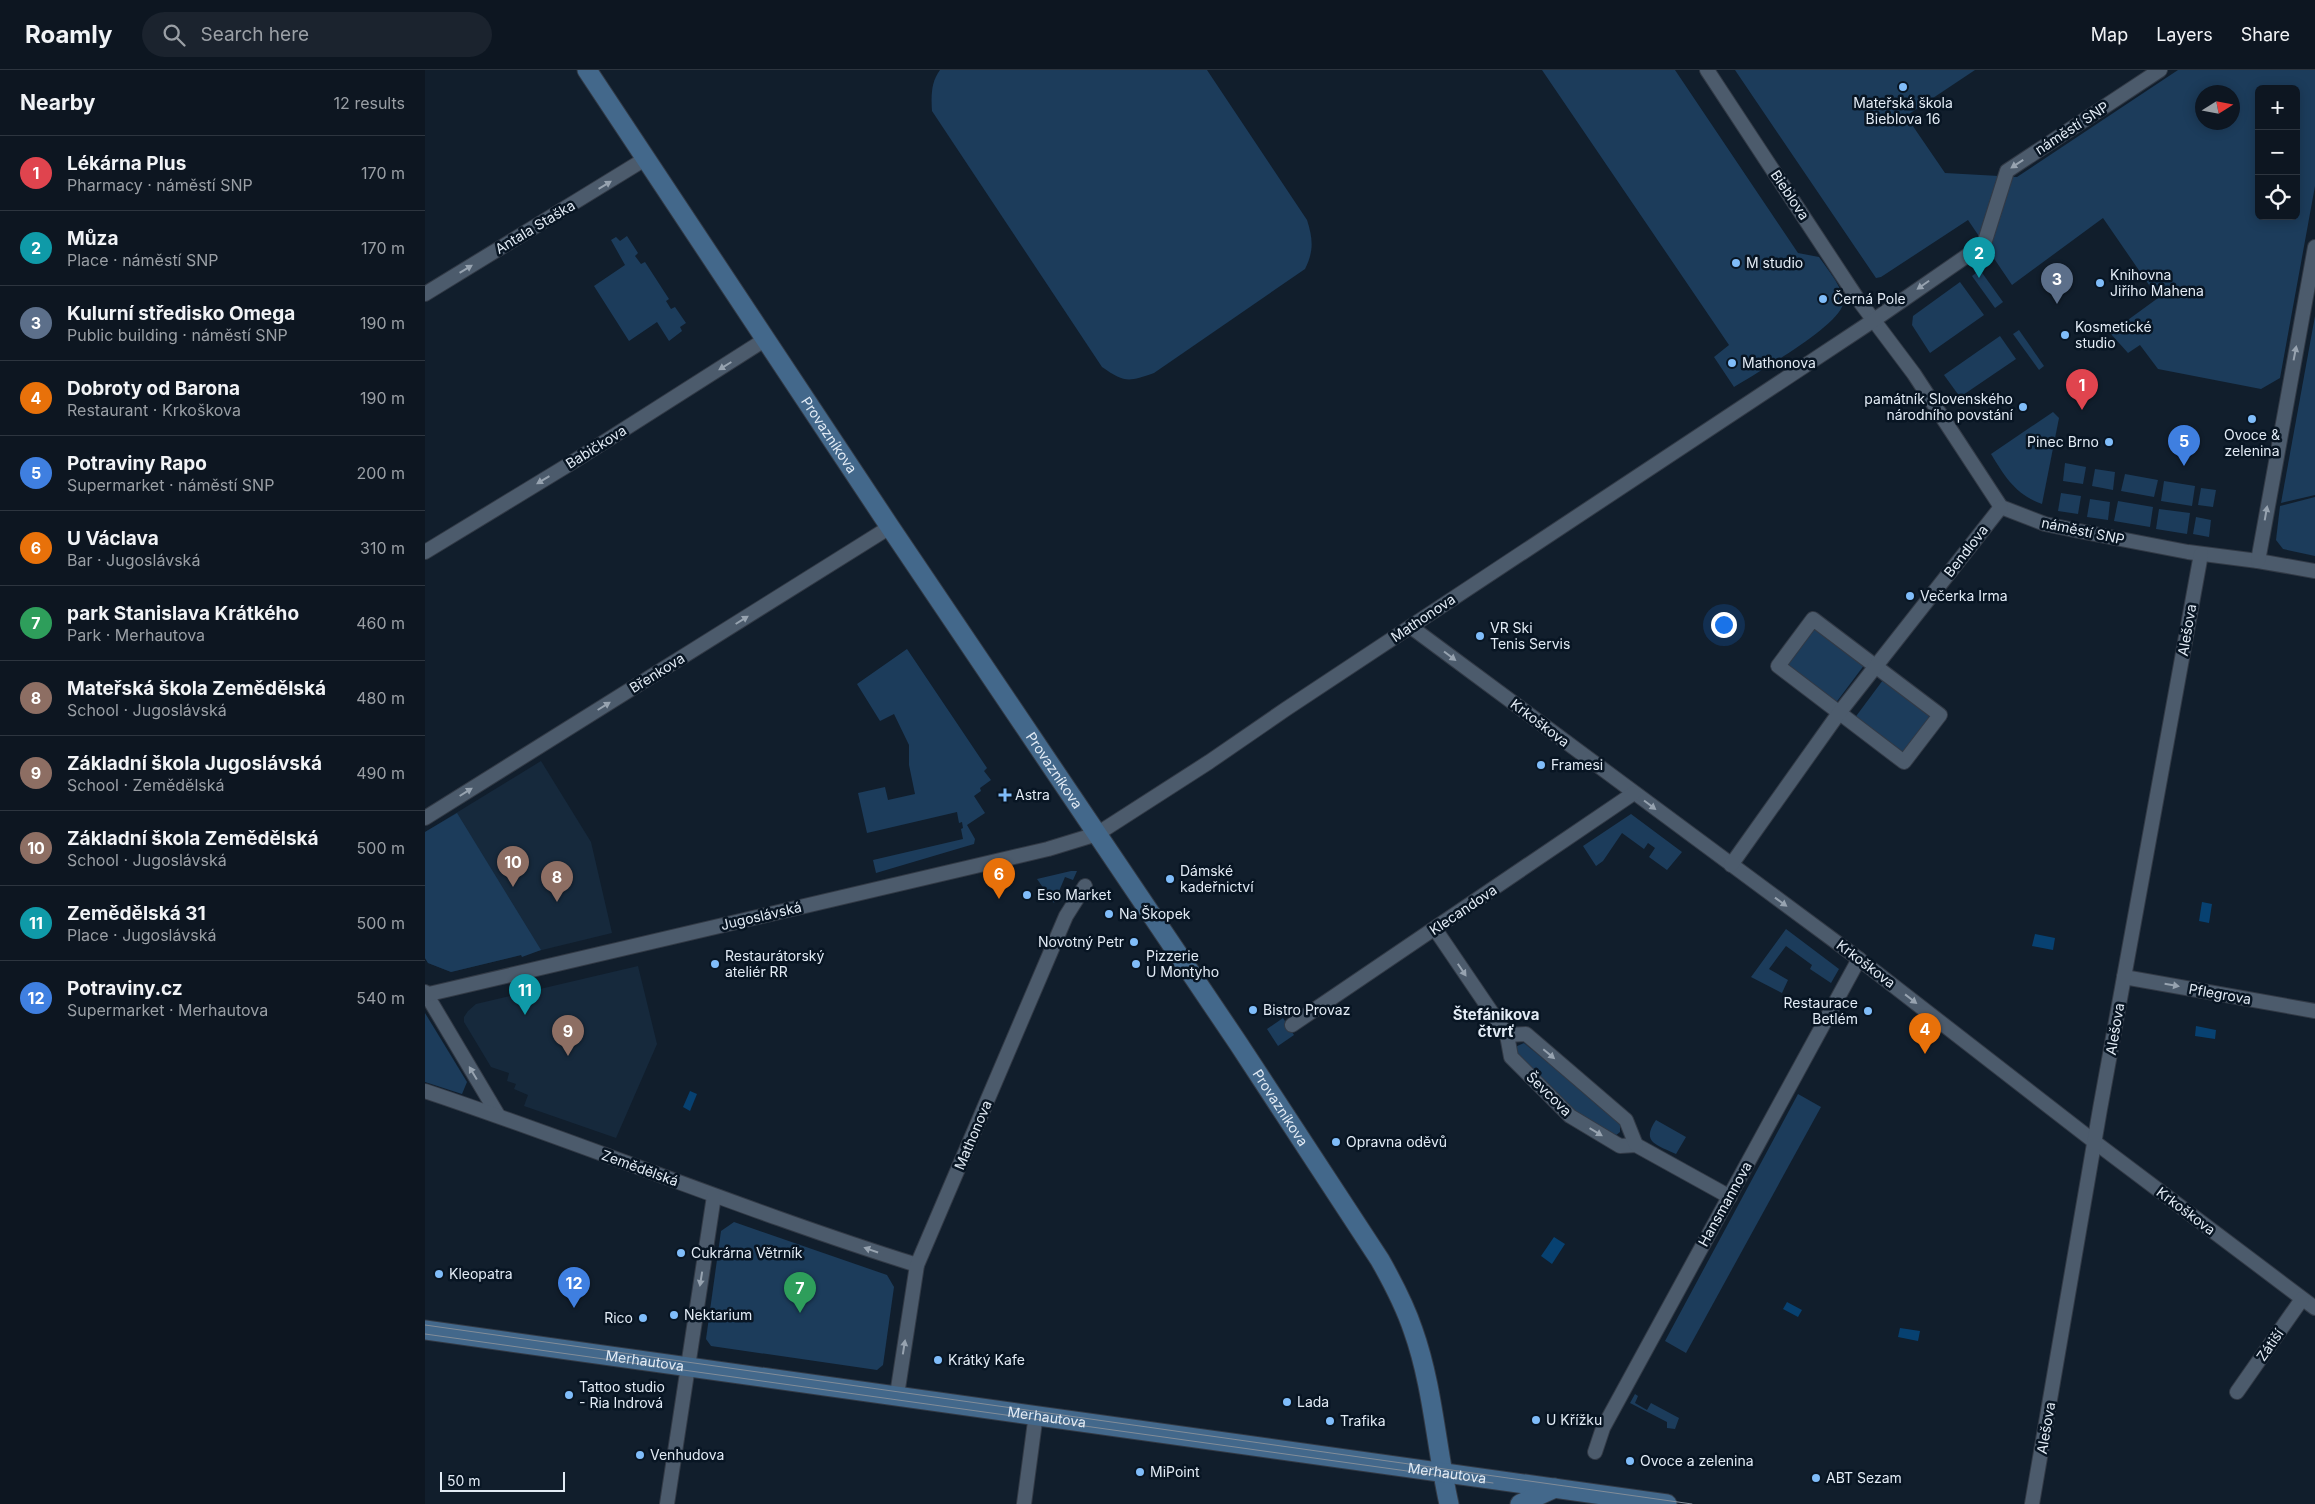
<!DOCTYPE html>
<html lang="en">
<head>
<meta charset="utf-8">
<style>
  :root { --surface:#0d1621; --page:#1b232e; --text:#f1f3f6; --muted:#9a9fa5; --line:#2d353f; --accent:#7c3aed }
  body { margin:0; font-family:Inter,sans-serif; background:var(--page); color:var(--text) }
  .controls { position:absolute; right:15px; top:15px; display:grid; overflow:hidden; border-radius:8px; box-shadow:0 2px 12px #0003 }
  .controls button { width:45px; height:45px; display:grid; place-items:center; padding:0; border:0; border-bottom:1px solid var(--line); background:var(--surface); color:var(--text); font:25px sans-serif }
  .compass { position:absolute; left:1770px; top:15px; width:45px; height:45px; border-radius:50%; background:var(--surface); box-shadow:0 2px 12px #0003; rotate:79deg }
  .scale { position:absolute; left:15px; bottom:12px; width:125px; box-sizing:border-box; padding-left:5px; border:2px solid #e2ebf5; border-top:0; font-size:14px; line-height:18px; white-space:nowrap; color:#e2ebf5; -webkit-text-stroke:4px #081523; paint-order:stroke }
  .you { position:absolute; left:1298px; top:554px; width:18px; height:18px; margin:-12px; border:4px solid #fff; border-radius:50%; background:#1a73e8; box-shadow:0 0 0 8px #1a73e833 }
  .badge { display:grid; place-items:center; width:32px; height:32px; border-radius:50%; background:var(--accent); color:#fff; font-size:16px; font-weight:700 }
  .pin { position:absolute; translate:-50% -41px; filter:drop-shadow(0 1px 2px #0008) }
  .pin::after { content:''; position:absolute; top:26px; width:18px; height:15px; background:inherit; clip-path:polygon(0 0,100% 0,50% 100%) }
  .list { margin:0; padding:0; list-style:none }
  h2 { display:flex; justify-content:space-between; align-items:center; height:65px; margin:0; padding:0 20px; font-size:21px }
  h2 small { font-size:16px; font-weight:400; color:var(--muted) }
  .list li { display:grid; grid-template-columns:32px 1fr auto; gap:15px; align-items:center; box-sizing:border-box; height:75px; padding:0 20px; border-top:1px solid var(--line) }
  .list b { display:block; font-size:19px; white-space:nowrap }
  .list p { margin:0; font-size:16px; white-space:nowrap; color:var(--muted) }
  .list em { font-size:16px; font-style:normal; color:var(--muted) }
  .icon { flex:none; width:28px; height:28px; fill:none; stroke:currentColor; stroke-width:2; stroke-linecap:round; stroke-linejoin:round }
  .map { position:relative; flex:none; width:1890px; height:1434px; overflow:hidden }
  header { display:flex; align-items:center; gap:30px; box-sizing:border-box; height:70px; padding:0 25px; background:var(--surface); border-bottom:1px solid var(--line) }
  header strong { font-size:24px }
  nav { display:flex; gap:28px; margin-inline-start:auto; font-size:18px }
  .search { width:350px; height:45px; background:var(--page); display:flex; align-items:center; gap:12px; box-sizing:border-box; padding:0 18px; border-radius:28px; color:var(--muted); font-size:19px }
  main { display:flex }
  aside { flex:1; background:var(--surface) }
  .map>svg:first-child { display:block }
  .built { fill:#16293c }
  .green { fill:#1c3c5b; fill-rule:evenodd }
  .water { fill:#074171 }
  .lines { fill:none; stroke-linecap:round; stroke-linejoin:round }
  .street-casing { stroke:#323a46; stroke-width:16 }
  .secondary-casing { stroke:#323a46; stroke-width:21 }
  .street { stroke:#4c5b6c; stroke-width:14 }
  .secondary { stroke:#43688b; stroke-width:19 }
  .tram { stroke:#828d99; stroke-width:1 }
  .oneway { fill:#97a3b0 }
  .poi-dot { fill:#80bdfa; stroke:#081523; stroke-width:2 }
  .labels { text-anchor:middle; stroke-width:5; stroke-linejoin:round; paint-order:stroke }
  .poi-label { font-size:14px; fill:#e2ebf5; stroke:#081523; text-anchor:start }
  .street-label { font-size:14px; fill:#e2ebf5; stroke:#081523 }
  .neighbourhood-label { font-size:15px; font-weight:bold; fill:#e2ebf5; stroke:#081523 }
</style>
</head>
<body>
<header>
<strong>Roamly</strong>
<div class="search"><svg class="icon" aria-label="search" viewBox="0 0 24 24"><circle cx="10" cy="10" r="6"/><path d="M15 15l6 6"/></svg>Search here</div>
<nav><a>Map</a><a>Layers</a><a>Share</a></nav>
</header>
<main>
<aside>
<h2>Nearby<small>12 results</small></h2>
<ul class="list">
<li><span class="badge" style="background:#e0444e">1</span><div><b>Lékárna Plus</b><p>Pharmacy · náměstí SNP</p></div><em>170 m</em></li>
<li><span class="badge" style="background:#0f9aa8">2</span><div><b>Můza</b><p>Place · náměstí SNP</p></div><em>170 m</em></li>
<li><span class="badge" style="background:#5c6f8a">3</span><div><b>Kulurní středisko Omega</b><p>Public building · náměstí SNP</p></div><em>190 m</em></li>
<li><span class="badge" style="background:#e8710a">4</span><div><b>Dobroty od Barona</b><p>Restaurant · Krkoškova</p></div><em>190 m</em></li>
<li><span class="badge" style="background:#3f7fe0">5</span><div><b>Potraviny Rapo</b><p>Supermarket · náměstí SNP</p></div><em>200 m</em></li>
<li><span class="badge" style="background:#e8710a">6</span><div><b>U Václava</b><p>Bar · Jugoslávská</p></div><em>310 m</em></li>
<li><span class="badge" style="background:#2e9e5b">7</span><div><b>park Stanislava Krátkého</b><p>Park · Merhautova</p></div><em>460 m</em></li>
<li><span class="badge" style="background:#8d6e63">8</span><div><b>Mateřská škola Zemědělská</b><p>School · Jugoslávská</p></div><em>480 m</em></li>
<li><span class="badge" style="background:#8d6e63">9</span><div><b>Základní škola Jugoslávská</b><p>School · Zemědělská</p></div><em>490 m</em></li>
<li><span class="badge" style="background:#8d6e63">10</span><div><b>Základní škola Zemědělská</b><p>School · Jugoslávská</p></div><em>500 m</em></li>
<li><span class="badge" style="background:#0f9aa8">11</span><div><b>Zemědělská 31</b><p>Place · Jugoslávská</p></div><em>500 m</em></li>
<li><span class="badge" style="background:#3f7fe0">12</span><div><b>Potraviny.cz</b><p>Supermarket · Merhautova</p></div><em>540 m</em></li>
</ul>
</aside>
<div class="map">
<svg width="1890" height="1434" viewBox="0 0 1890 1434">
  <rect width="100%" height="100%" fill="#111e2c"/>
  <g class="built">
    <polygon points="116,691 166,772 187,863 26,902 3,893 0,888 0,762"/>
    <polygon points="213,896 232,974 191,1068 99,1036 103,1025 89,1019 91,1014 82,1011 84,1003 66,997 39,952 39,947 43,941 51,934"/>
  </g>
  <g class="green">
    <path d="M515,0H782L882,150C888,169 889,181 880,199L729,303C703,312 700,313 677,297L507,41C506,26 506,12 515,0Z"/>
    <path d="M1117,0H1250L1373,183L1394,187C1402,199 1420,219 1418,234C1413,257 1331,303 1309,317L1289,287L1304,275Z"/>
    <path d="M1310,0H1550L1481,46L1520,103L1592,107L1753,0H1890V116L1855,308L1836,319L1733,299L1715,275L1703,283L1685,263L1733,228L1678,148L1587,215L1543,150L1456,207L1451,208ZM1834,19H1871V146H1834ZM1778,22H1808V52H1778Z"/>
    <polygon points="202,166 213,183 210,186 216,194 220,192 244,229 241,231 246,239 250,237 261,253 255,257 257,261 244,271 232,252 204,271 169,216 200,195 186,170 191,167 195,171"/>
    <polygon points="1555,200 1578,232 1570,238 1547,206"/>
    <polygon points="1535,212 1559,245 1505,283 1487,255 1488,246"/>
    <polygon points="1890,246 1890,425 1856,433"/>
    <polygon points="1594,260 1619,296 1614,300 1588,264"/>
    <polygon points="1575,266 1591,289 1535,327 1519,305"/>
    <path d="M1628,342L1634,348L1617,434C1591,425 1580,407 1566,384Z"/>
    <polygon points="1640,393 1661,397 1658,414 1638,411"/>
    <polygon points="1670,399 1690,402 1688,420 1667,416"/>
    <polygon points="1700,404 1733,410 1729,427 1696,421"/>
    <polygon points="1739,411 1770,416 1767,436 1736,431"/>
    <polygon points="1776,418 1791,420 1788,437 1773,435"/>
    <polygon points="1636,423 1656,426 1653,444 1633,441"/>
    <polygon points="1890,427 1890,486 1858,479 1851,470 1855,436"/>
    <polygon points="1665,429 1685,432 1683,450 1662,447"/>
    <polygon points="1693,431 1728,437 1725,457 1689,451"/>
    <polygon points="1734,439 1765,443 1762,464 1731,459"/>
    <polygon points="1771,447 1786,450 1784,467 1768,464"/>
    <polygon points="1392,559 1440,594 1410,634 1362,594 1388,560"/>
    <polygon points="482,579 562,698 559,701 566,710 555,718 556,721 549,726 560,743 542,755 550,769 549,774 451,803 448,790 538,769 536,759 538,758 537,752 534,753 532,742 442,763 433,723 460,717 463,730 490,724 484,695 484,675 469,644 455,651 432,614"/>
    <polygon points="1458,610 1506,645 1507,651 1477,684 1429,649"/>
    <polygon points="32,743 116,880 97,887 96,885 26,902 3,893 0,888 0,762"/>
    <polygon points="1206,744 1257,782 1242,800 1224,787 1230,778 1223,773 1219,779 1197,763 1178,791 1171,796 1158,776"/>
    <polygon points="646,801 652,801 648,810 640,807 629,833 612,809"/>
    <polygon points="1361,859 1414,899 1406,913 1385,899 1387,895 1361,876 1344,899 1363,910 1357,923 1326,907"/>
    <polygon points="0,943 42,1012 37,1024 0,1012"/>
    <polygon points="858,948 869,965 853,976 842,959"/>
    <polygon points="1099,973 1170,1031 1195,1054 1195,1062 1190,1066 1158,1048 1133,1028 1090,985 1090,977"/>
    <polygon points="1373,1024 1396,1037 1261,1283 1240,1271"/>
    <path d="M1231,1050L1261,1067L1251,1084C1233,1075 1215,1073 1231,1050Z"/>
    <polygon points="309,1152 462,1205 469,1217 458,1295 452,1300 286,1276 281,1269 296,1161"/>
    <polygon points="1210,1324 1213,1326 1210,1333 1222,1340 1226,1333 1254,1348 1250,1359 1242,1358 1242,1352 1205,1333"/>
  </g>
  <g class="water">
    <polygon points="1777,832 1787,834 1784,853 1774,851"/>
    <polygon points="1610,864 1630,868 1628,880 1607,876"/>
    <polygon points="1771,956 1791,960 1790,969 1770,966"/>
    <polygon points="265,1021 272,1024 265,1041 258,1037"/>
    <polygon points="1129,1167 1140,1174 1127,1194 1116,1186"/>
    <polygon points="1362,1232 1377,1240 1373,1247 1358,1239"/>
    <polygon points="1475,1258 1495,1261 1493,1271 1473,1267"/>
  </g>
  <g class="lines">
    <g class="street-casing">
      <g id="street">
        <polyline points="1282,0 1432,228 1489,304 1576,437 1620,454 1654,461 1763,482 1833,491 1890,501"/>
        <polyline points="0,224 220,89"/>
        <polyline points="0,482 143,395 341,269"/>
        <polyline points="1833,491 1890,177"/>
        <polygon points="1388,549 1515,645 1479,692 1353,596"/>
        <polyline points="986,557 1434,889 1671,1073 1890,1238"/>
        <polyline points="0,748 465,457"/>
        <polyline points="1306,795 1414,643 1576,437"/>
        <polyline points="1010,859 1082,965 1086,987 1145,1046 1195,1076 1211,1075 1305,1127"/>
        <polyline points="1699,907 1890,941"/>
        <polyline points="0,922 73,1045"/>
        <polyline points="0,925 623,779 672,764 784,692 861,639 1449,250 1559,174 1582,101 1735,0"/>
        <polyline points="867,955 1209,723"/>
        <polyline points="1082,965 1101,964 1201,1050 1211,1075"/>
        <path d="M0,1021C165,1076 326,1143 492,1195"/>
        <polyline points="1812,1322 1877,1229"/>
        <polyline points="472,1325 492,1195 641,846 660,816"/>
        <polyline points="1170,1382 1178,1358 1434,889"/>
        <polyline points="242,1434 289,1126"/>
        <polyline points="599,1434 611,1344"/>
        <polyline points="1607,1434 1675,1039 1776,484"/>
      </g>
    </g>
    <g class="secondary-casing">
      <g id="secondary">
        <path id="s1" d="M162,0L465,457L813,973L955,1190C968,1213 980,1236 988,1260C1008,1316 1011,1377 1024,1434"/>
        <path id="s2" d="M0,1260L1242,1434"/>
        <polyline points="1095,1434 1130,1418"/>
      </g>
    </g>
    <use href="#street" class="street"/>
    <use href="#secondary" class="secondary"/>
    <g class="tram">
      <polyline points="0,1255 1267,1434"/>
      <polyline points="0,1264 1068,1413"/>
    </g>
  </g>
  <defs><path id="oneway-solid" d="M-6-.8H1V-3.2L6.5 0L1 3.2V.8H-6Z" transform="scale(1.25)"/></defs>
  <g class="oneway">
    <use href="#oneway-solid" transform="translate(1592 94) rotate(147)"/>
    <use href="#oneway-solid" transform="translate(180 115) rotate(-31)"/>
    <use href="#oneway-solid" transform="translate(41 199) rotate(-31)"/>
    <use href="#oneway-solid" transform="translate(1498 215) rotate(145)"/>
    <use href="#oneway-solid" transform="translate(1870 283) rotate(-79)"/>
    <use href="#oneway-solid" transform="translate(300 296) rotate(148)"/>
    <use href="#oneway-solid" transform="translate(118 410) rotate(149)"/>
    <use href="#oneway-solid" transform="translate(1841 443) rotate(-80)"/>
    <use href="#oneway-solid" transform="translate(317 550) rotate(-32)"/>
    <use href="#oneway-solid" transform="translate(1025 586) rotate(37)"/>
    <use href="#oneway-solid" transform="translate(179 636) rotate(-32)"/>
    <use href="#oneway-solid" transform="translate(41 722) rotate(-32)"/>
    <use href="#oneway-solid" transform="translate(1225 735) rotate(37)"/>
    <use href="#oneway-solid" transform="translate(1356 832) rotate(36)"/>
    <use href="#oneway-solid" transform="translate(1037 900) rotate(56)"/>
    <use href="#oneway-solid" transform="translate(1747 915) rotate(10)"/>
    <use href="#oneway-solid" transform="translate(1486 929) rotate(38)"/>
    <use href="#oneway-solid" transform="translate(1124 984) rotate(40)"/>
    <use href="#oneway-solid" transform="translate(48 1003) rotate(-121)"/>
    <use href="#oneway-solid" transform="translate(1171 1062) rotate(31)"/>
    <use href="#oneway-solid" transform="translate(446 1180) rotate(-161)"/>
    <use href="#oneway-solid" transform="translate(276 1209) rotate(99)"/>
    <use href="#oneway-solid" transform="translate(479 1277) rotate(-81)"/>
  </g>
  <g class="poi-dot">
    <circle cx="1478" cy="17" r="5"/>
    <circle cx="1311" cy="193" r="5"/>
    <circle cx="1675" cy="213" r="5"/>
    <circle cx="1398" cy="229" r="5"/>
    <circle cx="1640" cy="265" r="5"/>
    <circle cx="1307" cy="293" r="5"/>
    <circle cx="1598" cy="337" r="5"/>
    <circle cx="1827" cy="349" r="5"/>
    <circle cx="1684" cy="372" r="5"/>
    <circle cx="1485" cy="526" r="5"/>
    <circle cx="1055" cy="566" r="5"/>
    <circle cx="1116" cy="695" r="5"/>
    <path d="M577.5 717.5h5v5h5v5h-5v5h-5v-5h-5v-5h5z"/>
    <circle cx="745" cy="809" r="5"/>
    <circle cx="602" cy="825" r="5"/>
    <circle cx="684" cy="844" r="5"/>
    <circle cx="709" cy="872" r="5"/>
    <circle cx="290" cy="894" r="5"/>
    <circle cx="711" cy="894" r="5"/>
    <circle cx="828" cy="940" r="5"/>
    <circle cx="1443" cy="941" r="5"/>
    <circle cx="911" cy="1072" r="5"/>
    <circle cx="256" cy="1183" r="5"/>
    <circle cx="14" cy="1204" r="5"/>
    <circle cx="249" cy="1245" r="5"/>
    <circle cx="218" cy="1248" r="5"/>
    <circle cx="513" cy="1290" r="5"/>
    <circle cx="144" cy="1325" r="5"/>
    <circle cx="862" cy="1332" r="5"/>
    <circle cx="1111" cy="1350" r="5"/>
    <circle cx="905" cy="1351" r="5"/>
    <circle cx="215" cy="1385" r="5"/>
    <circle cx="1205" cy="1391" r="5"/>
    <circle cx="715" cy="1402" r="5"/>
    <circle cx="1391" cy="1408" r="5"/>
  </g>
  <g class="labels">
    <g class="poi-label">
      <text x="1478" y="38" text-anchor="middle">Mateřská škola<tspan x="1478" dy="16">Bieblova 16</tspan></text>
      <text x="1321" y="198">M studio</text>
      <text x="1685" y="210">Knihovna<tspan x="1685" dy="16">Jiřího Mahena</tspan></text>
      <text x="1408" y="234">Černá Pole</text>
      <text x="1650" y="262">Kosmetické<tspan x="1650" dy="16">studio</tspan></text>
      <text x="1317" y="298">Mathonova</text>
      <text x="1588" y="334" text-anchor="end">památník Slovenského<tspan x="1588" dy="16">národního povstání</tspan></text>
      <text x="1827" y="370" text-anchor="middle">Ovoce &amp;<tspan x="1827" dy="16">zelenina</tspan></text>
      <text x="1674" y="377" text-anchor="end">Pinec Brno</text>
      <text x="1495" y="531">Večerka Irma</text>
      <text x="1065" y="563">VR Ski<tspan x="1065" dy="16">Tenis Servis</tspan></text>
      <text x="1126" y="700">Framesi</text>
      <text x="590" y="730">Astra</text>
      <text x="755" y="806">Dámské<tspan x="755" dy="16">kadeřnictví</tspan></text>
      <text x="612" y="830">Eso Market</text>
      <text x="694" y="849">Na Škopek</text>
      <text x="699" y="877" text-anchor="end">Novotný Petr</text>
      <text x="300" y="891">Restaurátorský<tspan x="300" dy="16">ateliér RR</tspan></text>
      <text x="721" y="891">Pizzerie<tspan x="721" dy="16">U Montyho</tspan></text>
      <text x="1433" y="938" text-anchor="end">Restaurace<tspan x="1433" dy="16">Betlém</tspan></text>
      <text x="838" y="945">Bistro Provaz</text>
      <text x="921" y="1077">Opravna oděvů</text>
      <text x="266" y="1188">Cukrárna Větrník</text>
      <text x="24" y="1209">Kleopatra</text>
      <text x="259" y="1250">Nektarium</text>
      <text x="208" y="1253" text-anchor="end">Rico</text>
      <text x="523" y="1295">Krátký Kafe</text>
      <text x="154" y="1322">Tattoo studio<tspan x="154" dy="16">- Ria Indrová</tspan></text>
      <text x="872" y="1337">Lada</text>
      <text x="1121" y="1355">U Křížku</text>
      <text x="915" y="1356">Trafika</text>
      <text x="225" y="1390">Venhudova</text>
      <text x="1215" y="1396">Ovoce a zelenina</text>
      <text x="725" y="1407">MiPoint</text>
      <text x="1401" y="1413">ABT Sezam</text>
    </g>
    <g class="street-label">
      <text transform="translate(1647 58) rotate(-33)" y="5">náměstí SNP</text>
      <text transform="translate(1365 125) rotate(56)" y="5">Bieblova</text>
      <text transform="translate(110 157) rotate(-31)" y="5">Antala Staška</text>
      <text dy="5" stroke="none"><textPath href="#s1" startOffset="438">Provazníkova</textPath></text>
      <text transform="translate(171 377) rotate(-32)" y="5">Babičkova</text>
      <text transform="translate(1658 461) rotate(12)" y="5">náměstí SNP</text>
      <text transform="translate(1541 481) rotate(-52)" y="5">Bendlova</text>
      <text transform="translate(998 548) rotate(-34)" y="5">Mathonova</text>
      <text transform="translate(1762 560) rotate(-80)" y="5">Alešova</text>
      <text transform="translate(232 603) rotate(-32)" y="5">Břenkova</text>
      <text transform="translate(1115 653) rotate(37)" y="5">Krkoškova</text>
      <text dy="5" stroke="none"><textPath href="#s1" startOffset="842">Provazníkova</textPath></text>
      <text transform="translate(1038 840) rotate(-34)" y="5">Klecandova</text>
      <text transform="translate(336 846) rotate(-13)" y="5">Jugoslávská</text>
      <text transform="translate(1441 894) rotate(37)" y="5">Krkoškova</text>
      <text transform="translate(1795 924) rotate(10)" y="5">Pflegrova</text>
      <text transform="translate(1690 959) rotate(-80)" y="5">Alešova</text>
      <text transform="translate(1124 1024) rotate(44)" y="5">Ševcova</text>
      <text dy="5" stroke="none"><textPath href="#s1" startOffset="1248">Provazníkova</textPath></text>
      <text transform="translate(548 1065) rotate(-67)" y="5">Mathonova</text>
      <text transform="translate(215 1098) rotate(20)" y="5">Zemědělská</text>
      <text transform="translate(1300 1134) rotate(-61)" y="5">Hansmannova</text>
      <text transform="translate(1761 1141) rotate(37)" y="5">Krkoškova</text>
      <text transform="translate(1845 1275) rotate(-55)" y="5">Zátiší</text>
      <text dy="5" stroke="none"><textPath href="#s2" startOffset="222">Merhautova</textPath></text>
      <text dy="5" stroke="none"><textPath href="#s2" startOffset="628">Merhautova</textPath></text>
      <text transform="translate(1621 1358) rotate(-80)" y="5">Alešova</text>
      <text dy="5" stroke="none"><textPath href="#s2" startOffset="1032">Merhautova</textPath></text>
    </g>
    <g class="neighbourhood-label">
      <text x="1071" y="950">Štefánikova<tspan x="1071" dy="17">čtvrť</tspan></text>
    </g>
  </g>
</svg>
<div class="controls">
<button>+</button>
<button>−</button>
<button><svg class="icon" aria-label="locate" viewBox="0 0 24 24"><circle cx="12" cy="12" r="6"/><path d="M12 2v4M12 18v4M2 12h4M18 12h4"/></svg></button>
</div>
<svg class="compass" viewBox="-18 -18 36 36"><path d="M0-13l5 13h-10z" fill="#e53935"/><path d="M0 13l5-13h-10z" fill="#9a9fa5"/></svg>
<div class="scale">50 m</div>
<div class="you"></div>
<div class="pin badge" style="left:1657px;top:340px;background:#e0444e">1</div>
<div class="pin badge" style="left:1554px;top:208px;background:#0f9aa8">2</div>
<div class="pin badge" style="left:1632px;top:234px;background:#5c6f8a">3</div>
<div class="pin badge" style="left:1500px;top:984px;background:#e8710a">4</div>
<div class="pin badge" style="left:1759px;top:396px;background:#3f7fe0">5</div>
<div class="pin badge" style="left:574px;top:829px;background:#e8710a">6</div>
<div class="pin badge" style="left:375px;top:1243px;background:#2e9e5b">7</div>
<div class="pin badge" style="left:132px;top:832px;background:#8d6e63">8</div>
<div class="pin badge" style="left:143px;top:986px;background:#8d6e63">9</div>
<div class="pin badge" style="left:88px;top:817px;background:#8d6e63">10</div>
<div class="pin badge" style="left:100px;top:945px;background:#0f9aa8">11</div>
<div class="pin badge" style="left:149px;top:1238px;background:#3f7fe0">12</div>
</div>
</main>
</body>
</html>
